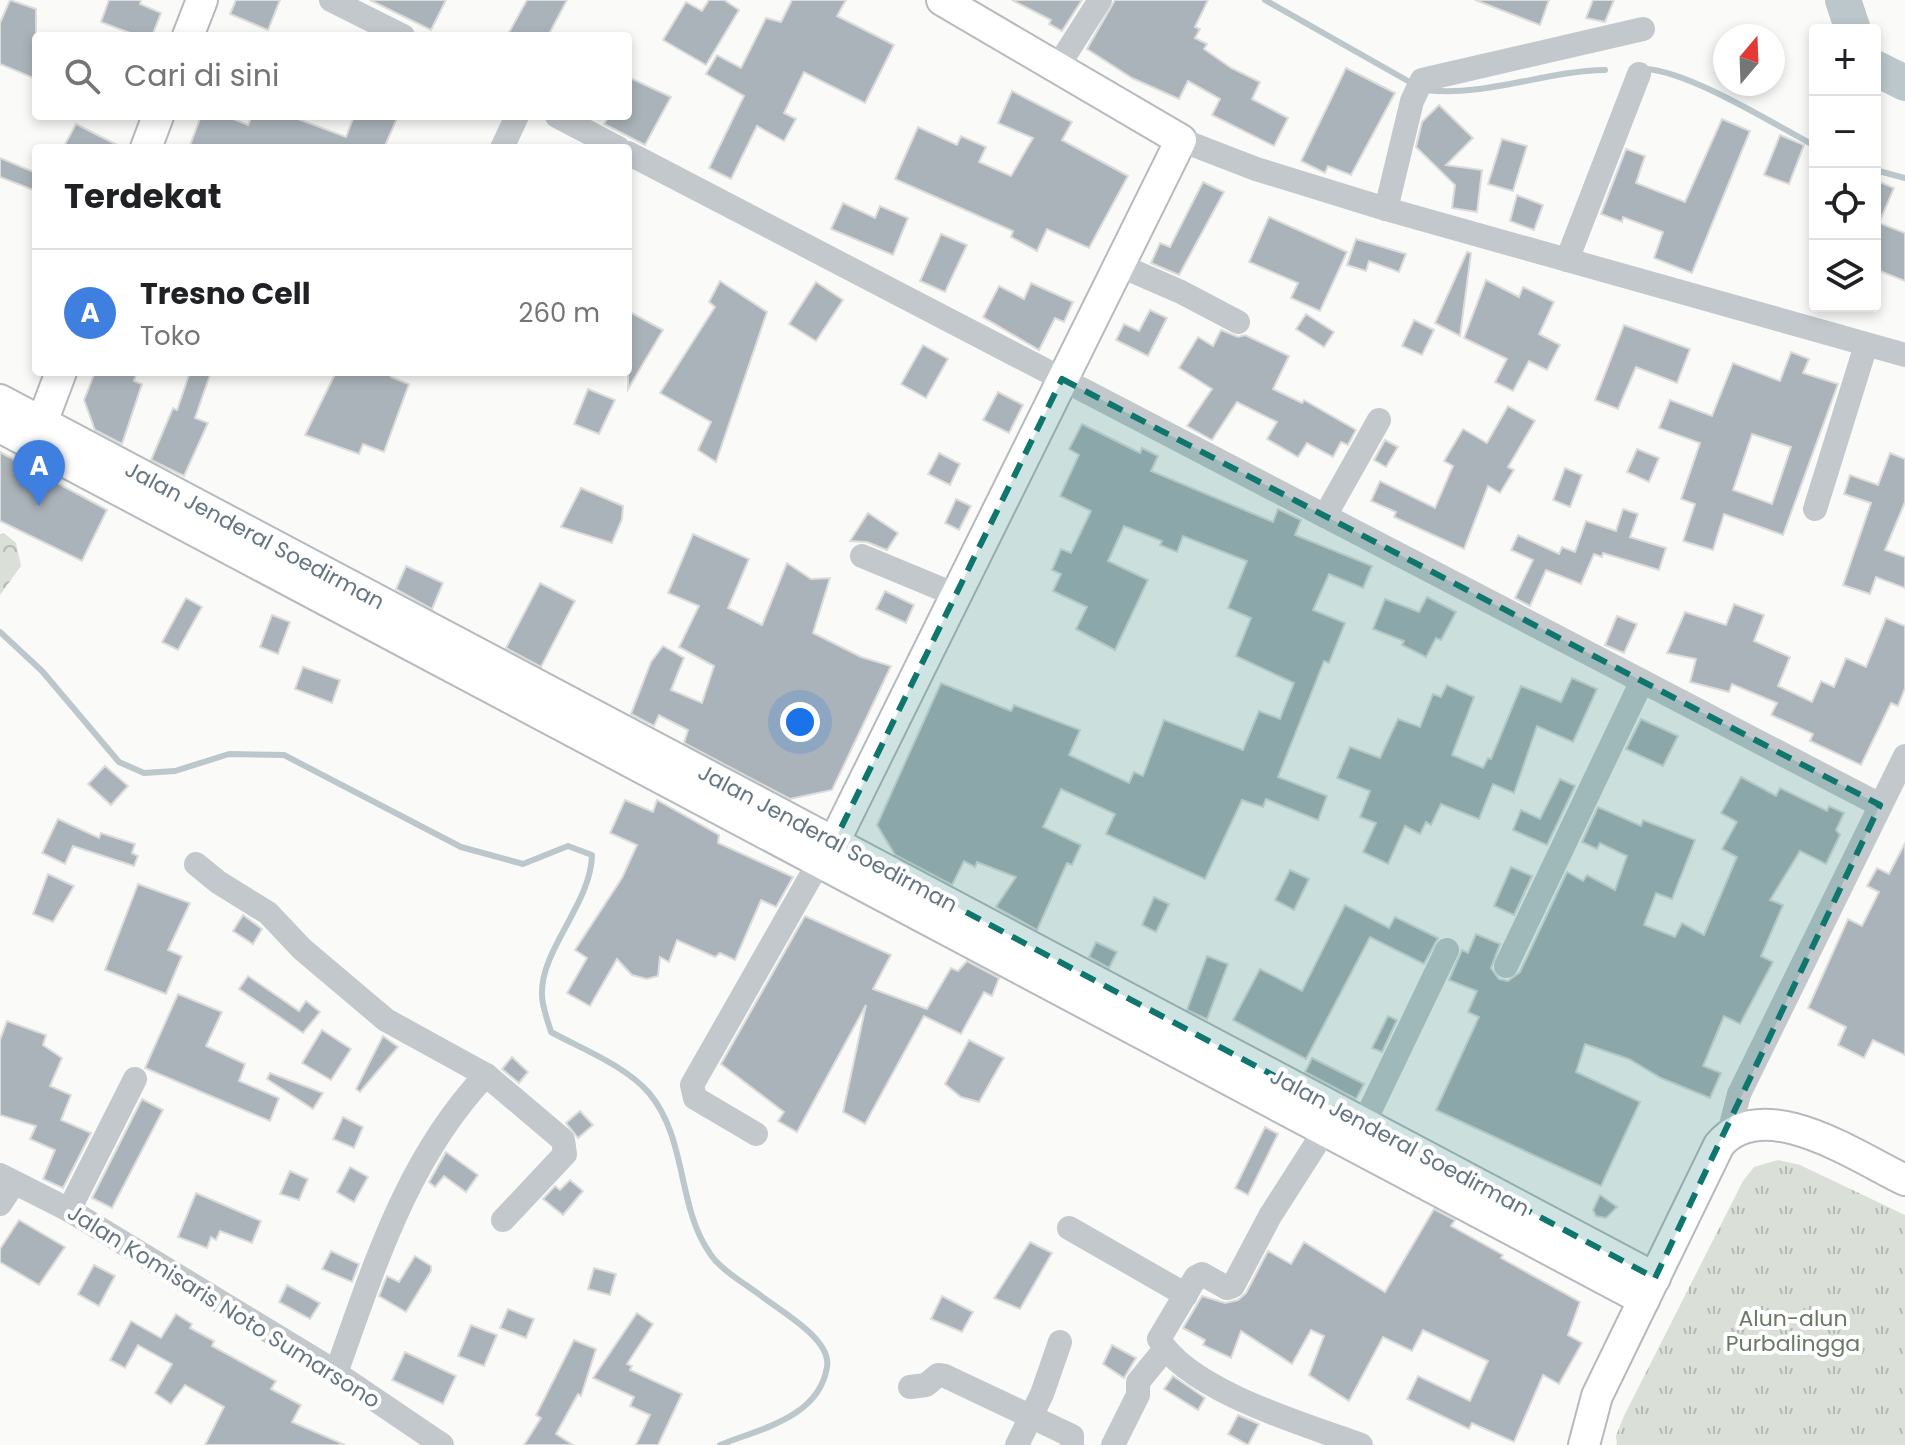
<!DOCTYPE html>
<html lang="id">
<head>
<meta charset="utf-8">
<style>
  :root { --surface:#fff; --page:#f6f6f6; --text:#202124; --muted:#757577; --line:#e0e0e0; --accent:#7c3aed }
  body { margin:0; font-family:Poppins,sans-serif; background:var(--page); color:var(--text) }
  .controls { position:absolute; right:24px; top:24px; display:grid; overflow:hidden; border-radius:8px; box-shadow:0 4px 12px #0003 }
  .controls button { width:72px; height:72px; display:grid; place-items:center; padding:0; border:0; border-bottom:2px solid var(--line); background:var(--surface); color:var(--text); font:40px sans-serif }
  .compass { position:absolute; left:1713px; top:24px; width:72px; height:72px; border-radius:50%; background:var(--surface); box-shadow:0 4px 12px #0003; rotate:19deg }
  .you { position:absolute; left:800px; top:722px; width:28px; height:28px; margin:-20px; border:6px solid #fff; border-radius:50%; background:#1a73e8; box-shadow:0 0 0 12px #1a73e833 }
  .badge { display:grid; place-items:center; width:52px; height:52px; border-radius:50%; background:var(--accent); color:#fff; font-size:26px; font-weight:700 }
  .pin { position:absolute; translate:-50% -66px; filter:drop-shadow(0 2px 4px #0008) }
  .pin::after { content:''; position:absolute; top:42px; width:28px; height:24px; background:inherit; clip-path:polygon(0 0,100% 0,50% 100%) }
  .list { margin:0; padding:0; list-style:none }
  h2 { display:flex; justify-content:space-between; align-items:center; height:104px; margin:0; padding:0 32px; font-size:34px }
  h2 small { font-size:26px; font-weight:400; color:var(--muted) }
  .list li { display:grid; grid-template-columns:52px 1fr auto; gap:24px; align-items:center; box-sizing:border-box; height:128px; padding:0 32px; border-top:2px solid var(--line) }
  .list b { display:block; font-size:30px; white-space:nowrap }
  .list p { margin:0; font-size:26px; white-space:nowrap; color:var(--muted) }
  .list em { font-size:26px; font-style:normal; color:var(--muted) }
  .icon { flex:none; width:44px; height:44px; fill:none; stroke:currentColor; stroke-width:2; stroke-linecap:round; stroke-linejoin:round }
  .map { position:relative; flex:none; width:1905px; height:1445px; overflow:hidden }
  .search { position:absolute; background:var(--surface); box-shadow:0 4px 12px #0003; left:32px; top:32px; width:600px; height:88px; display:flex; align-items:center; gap:20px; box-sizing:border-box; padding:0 28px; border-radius:8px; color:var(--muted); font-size:30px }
  .panel { position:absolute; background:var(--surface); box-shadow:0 4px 12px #0003; left:32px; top:144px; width:600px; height:232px; border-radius:8px }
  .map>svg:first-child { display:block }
  .forest { fill:url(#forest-crowns) }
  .park { fill:url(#park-tufts) }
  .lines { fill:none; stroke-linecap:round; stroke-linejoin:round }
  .stream { stroke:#bbc7cb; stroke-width:6 }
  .river { stroke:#bbc7cb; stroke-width:36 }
  .building { fill:#aab3b9; stroke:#dcdcda; stroke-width:2; fill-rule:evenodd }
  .major-casing { stroke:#b5babe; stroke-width:34 }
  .minor { stroke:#c3c8cc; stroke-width:24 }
  .major { stroke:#fff; stroke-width:30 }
  .marked { fill:#0f766e; fill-opacity:0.2; stroke:#0f766e; stroke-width:6; stroke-dasharray:16 10; stroke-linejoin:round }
  .labels { text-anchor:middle; stroke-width:8; stroke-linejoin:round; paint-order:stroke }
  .street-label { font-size:22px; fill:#657683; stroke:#fff }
  .park-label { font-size:22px; fill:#687a64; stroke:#fff }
</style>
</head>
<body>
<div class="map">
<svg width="1905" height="1445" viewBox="0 0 1905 1445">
  <defs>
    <pattern id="forest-crowns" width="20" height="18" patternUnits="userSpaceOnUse" patternTransform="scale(2)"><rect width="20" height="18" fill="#dadfd7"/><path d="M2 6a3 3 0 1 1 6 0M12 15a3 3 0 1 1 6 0" fill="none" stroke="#b4b9b4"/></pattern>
    <pattern id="park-tufts" width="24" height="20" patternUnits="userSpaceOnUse" patternTransform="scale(2)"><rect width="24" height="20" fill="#dadfd7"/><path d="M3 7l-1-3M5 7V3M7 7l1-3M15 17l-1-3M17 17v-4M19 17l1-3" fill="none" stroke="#b4b9b4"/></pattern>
  </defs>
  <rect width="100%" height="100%" fill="#fafaf8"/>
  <polygon class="forest" points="4,533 16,543 21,566 0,595 0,534"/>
  <polygon class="park" points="1778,1160 1800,1165 1905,1215 1905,1445 1617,1445 1616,1436 1624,1416 1743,1181 1754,1167"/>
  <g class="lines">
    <g class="stream">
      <polyline points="1265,0 1415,85"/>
      <path d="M1645,69C1689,71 1774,124 1815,146"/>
      <path d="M1425,90C1487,97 1544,71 1605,70"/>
      <polyline points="1875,170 1905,178"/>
      <path d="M0,632L42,671L119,762L144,773L175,771L229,754L284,755L461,847L523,864L568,846L592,855C591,904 540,950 542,995C542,1007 548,1021 551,1032C582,1049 626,1066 649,1093C687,1138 677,1205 709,1252C719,1269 744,1283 760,1295C780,1311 832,1339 827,1367C819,1418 759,1429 720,1445"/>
    </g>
    <g class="river">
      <polyline points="1843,0 1853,30"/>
      <polyline points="1875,68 1905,83"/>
    </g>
  </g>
  <g class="building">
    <polygon points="10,0 36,9 36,79 0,64 0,23"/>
    <polygon points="109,0 141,0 140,4 161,13 152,36 138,36 101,22"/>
    <polygon points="236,0 280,0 268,30 230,14"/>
    <polygon points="370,0 446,0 431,30"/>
    <polygon points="527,0 567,0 548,36 507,36"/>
    <polygon points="709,0 724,0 739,10 706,65 663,40 686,2 702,11"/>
    <polygon points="792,0 846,0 837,16 894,45 865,103 804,72 784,113 796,119 784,141 757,126 731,179 709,168 744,96 706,74 717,55 741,68 766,18 781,22"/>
    <polygon points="1012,0 1082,0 1062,31 1049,24 1051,20"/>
    <polygon points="1115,0 1208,0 1195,27 1200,29 1195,38 1207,44 1204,49 1231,68 1260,82 1252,99 1288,118 1274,146 1212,115 1220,99 1188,81 1179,99 1132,78 1087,49"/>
    <polygon points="1475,0 1549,0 1540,25"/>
    <polygon points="1593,0 1614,0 1605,22 1586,18"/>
    <polygon points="1346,68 1395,93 1351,175 1328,166 1325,173 1301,161"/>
    <polygon points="628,77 671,97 645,145 604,124 609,116 628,116"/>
    <polygon points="1012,91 1072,122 1062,140 1128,176 1089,248 1047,229 1037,251 1011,237 1013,231 895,179 918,127 957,145 961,136 986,147 979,162 1011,176 1033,138 998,123"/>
    <polygon points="1439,105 1473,138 1446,165 1482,170 1477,212 1452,208 1455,185 1416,147 1422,122"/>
    <polygon points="201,116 226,116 248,125 252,116 290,116 346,137 354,116 398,116 384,148 189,148"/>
    <polygon points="1722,119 1750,131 1692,273 1654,258 1663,232 1623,217 1622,222 1601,214 1626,149 1645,156 1636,183 1685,202"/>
    <polygon points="76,124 123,148 63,148"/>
    <polygon points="1780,135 1804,145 1789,184 1764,175"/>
    <polygon points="1502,139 1527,146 1513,191 1488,184"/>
    <polygon points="0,158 36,173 36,191 0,177"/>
    <polygon points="1875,180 1894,188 1879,223 1905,233 1905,281 1875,269"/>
    <polygon points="1203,182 1224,192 1179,275 1151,263 1160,243 1170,247"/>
    <polygon points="1517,195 1543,205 1534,230 1510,221"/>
    <polygon points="843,203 875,218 880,206 908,218 893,255 831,229"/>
    <polygon points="1269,217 1347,252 1320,311 1291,298 1298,283 1249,262"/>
    <polygon points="941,234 967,245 945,292 920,281"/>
    <polygon points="1356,239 1406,254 1399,272 1369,261 1366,271 1347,265"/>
    <polygon points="1467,252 1471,253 1460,336 1435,323"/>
    <polygon points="1486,280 1519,297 1523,287 1554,302 1539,334 1560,345 1547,370 1529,361 1513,391 1495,382 1507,359 1464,338"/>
    <polygon points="720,281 767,312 716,462 698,450 711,422 660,393 715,307 709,302"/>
    <polygon points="816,282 843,300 816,341 789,324"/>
    <polygon points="1031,283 1073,302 1064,322 1055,318 1039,350 983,317 999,286 1024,299"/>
    <polygon points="1150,310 1167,318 1148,356 1116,340 1124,324 1139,331"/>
    <polygon points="628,311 663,330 628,389"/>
    <polygon points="1306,314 1334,332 1324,347 1296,329"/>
    <polygon points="1414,320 1434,330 1422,355 1402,346"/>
    <polygon points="1624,325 1690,349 1677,383 1636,367 1618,409 1595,400"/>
    <polygon points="1221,330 1238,337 1245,335 1289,356 1273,389 1302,403 1304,400 1356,430 1348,445 1341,442 1333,457 1307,443 1298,457 1267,439 1277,422 1237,402 1212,440 1187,426 1212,389 1179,368 1198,337 1213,346"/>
    <polygon points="923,345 948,359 926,398 901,384"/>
    <path d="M1791,352L1809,359L1803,373L1838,384L1783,535L1724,514L1713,550L1683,541L1695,504L1681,499L1700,443L1659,428L1670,400L1712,416L1733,363L1780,381ZM1752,434L1791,447L1772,504L1733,490Z"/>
    <polygon points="95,372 137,372 134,381 142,384 122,444 95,430 84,400"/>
    <polygon points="190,372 211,372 195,418 208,423 184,476 151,460 173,408 177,410"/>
    <polygon points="336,372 389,372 391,377 409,384 384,452 363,444 359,454 305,435"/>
    <polygon points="588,389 615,400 599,434 574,424"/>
    <polygon points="998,392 1023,405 1009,433 983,420"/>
    <polygon points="1508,406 1535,421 1508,467 1514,470 1500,493 1488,486 1464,549 1394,517 1396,512 1371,501 1380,481 1435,508 1453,466 1444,461 1463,429 1487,443"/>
    <polygon points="1082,424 1140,453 1142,448 1158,456 1151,471 1273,522 1278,509 1301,520 1295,535 1372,566 1363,588 1329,574 1313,610 1345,623 1329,663 1324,661 1278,777 1327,796 1318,820 1266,799 1263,807 1242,800 1205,879 1106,834 1115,814 1061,789 1043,827 1081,845 1072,865 1067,863 1037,930 996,907 1016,877 977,862 975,867 964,861 952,885 895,855 877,825 941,683 1011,711 1014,705 1080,730 1069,755 1129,783 1134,772 1143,776 1164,720 1243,750 1259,711 1280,719 1294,683 1236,656 1251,618 1228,608 1247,561 1183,536 1177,552 1160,545 1162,541 1124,526 1108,561 1148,580 1115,650 1076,629 1087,607 1053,591 1061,574 1052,570 1061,549 1071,553 1091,511 1060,496 1079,455 1069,449"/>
    <polygon points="1385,440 1398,447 1386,467 1374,460"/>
    <polygon points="1637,449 1659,458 1649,482 1627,472"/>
    <polygon points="0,452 107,510 82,561 0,521"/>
    <polygon points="939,453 960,464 950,485 928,474"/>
    <polygon points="1890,453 1905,459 1905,502 1885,550 1905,557 1905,588 1876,577 1870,594 1843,585 1871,503 1844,494 1850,475 1878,485"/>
    <polygon points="1565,468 1582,475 1570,507 1553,500"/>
    <polygon points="581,488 623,506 622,519 612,543 561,527"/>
    <polygon points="956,499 971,506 959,530 945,523"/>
    <polygon points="1623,509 1638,514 1630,537 1666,548 1659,570 1603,553 1602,557 1594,554 1581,584 1546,570 1530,606 1515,598 1533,560 1511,550 1518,535 1559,554 1562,547 1575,552 1586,521 1616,531"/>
    <polygon points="868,513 898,533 887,550 867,542 850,541"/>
    <polygon points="693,534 749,559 728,608 762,625 787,563 811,579 830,578 813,633 861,657 891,666 832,790 790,799 684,743 688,730 659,715 654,726 631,714 651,662 663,646 684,658 671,690 702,703 714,666 679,647 699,606 668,593"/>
    <polygon points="406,566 443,583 432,609 396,589"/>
    <polygon points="540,583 575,601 541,667 506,648"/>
    <polygon points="885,591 914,605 906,623 876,609"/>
    <polygon points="1427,597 1456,612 1441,640 1436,638 1426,657 1402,645 1404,641 1373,629 1385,599 1419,612"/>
    <polygon points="186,598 202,607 178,650 162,642"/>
    <polygon points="1734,604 1764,615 1754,641 1790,657 1778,686 1812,702 1821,681 1834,687 1846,658 1866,667 1886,618 1905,626 1905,688 1898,706 1891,703 1861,765 1810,741 1813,734 1771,715 1777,703 1732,684 1729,692 1690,682 1696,659 1667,653 1685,612 1726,625"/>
    <polygon points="272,615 290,622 278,654 260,647"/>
    <polygon points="1617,616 1637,624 1624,653 1605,645"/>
    <polygon points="303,667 340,680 332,703 295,689"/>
    <polygon points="1572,678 1597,689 1573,742 1537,726 1514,793 1493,784 1479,819 1441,804 1431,825 1426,822 1420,834 1405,826 1388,864 1363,852 1376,823 1360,817 1370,791 1337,778 1350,747 1380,758 1398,719 1420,727 1433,694 1441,697 1447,685 1474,697 1452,755 1483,768 1488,758 1491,759 1521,686 1561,702"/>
    <polygon points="1641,719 1678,736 1663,766 1626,749"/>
    <polygon points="105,766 128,786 111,805 88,784"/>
    <polygon points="1741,777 1776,796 1780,788 1827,811 1829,806 1844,813 1836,830 1840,835 1826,864 1800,851 1770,900 1783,905 1761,956 1773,962 1740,1024 1724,1016 1703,1066 1721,1073 1710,1098 1661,1078 1629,1059 1585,1044 1576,1072 1640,1102 1601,1186 1436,1110 1479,1017 1468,1012 1477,991 1449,980 1462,950 1468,953 1476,934 1500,944 1491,968 1499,979 1508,981 1520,972 1567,872 1583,881 1587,875 1615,890 1627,856 1600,843 1597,849 1582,842 1598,807 1641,826 1643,820 1695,840 1672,899 1656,893 1644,925 1675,937 1682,923 1704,935 1737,857 1722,849 1737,822 1721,813"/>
    <polygon points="1560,779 1575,786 1547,845 1513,830 1521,810 1540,819"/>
    <polygon points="625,800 653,812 657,800 719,835 718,843 793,877 776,907 761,900 735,960 720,953 715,957 677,940 669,962 660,957 658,976 647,979 632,975 617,959 590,1006 567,993 587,958 575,950 622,878 637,845 610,833"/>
    <polygon points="58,819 99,838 101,833 135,844 132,853 138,856 134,866 73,846 65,864 42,853"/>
    <polygon points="1905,843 1905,1055 1873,1040 1864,1058 1838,1045 1846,1027 1808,1008 1848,919 1862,926 1879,892 1867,886 1877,868 1889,874"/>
    <polygon points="1511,867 1532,876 1514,915 1494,906"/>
    <polygon points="1290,870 1309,879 1294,910 1275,900"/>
    <polygon points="48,874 74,886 53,922 33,914"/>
    <polygon points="138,884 190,903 168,950 182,956 166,994 105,970"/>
    <polygon points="1154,897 1169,904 1156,932 1142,925"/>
    <polygon points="1345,905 1389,928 1395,917 1438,938 1424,964 1370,937 1306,1059 1233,1020 1260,969 1302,991"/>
    <polygon points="243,915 262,929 253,944 233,931"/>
    <polygon points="805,916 891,955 873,989 927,1009 951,968 958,971 967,961 999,978 992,996 984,992 961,1034 924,1016 865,1124 843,1112 866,1005 797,1132 778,1121 784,1112 721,1064"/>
    <polygon points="1096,942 1117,952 1109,968 1089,957"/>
    <polygon points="1207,956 1228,964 1207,1019 1187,1010"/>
    <polygon points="248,976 299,1011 306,1001 320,1012 303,1033 239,989"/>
    <polygon points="178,994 222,1012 206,1046 245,1064 239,1081 279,1098 270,1121 145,1068"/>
    <polygon points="1388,1016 1397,1020 1382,1052 1372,1048"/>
    <polygon points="7,1021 46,1035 43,1045 62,1058 50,1086 71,1095 61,1120 91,1133 63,1188 43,1179 55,1150 30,1139 36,1126 0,1115 0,1040"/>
    <polygon points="322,1030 351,1049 331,1080 302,1063"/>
    <polygon points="383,1036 398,1047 360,1092 356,1089"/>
    <polygon points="969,1040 1004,1058 979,1102 961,1097 945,1084"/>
    <polygon points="512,1057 528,1072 519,1083 502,1069"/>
    <polygon points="1312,1058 1364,1084 1356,1099 1305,1072"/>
    <polygon points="270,1073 323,1093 313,1109 267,1079"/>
    <polygon points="142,1099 163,1110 112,1208 92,1198"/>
    <polygon points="580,1111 593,1125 578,1138 566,1123"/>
    <polygon points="343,1117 363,1127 354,1148 333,1139"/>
    <polygon points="1265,1127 1278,1134 1248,1195 1235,1188"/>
    <polygon points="446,1152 478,1175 466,1192 444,1176 435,1187 429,1182"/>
    <polygon points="350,1167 368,1177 354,1202 337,1192"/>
    <polygon points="290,1171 308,1179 299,1200 280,1194"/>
    <polygon points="570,1180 583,1191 563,1215 543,1199 555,1186 560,1190"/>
    <polygon points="196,1193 261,1221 252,1243 220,1231 216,1240 211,1237 207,1248 178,1237"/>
    <polygon points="1600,1195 1617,1207 1606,1218 1596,1216 1593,1210"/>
    <polygon points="1434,1209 1455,1220 1451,1226 1503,1255 1501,1258 1580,1302 1568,1335 1582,1343 1559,1384 1543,1375 1514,1442 1472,1423 1469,1429 1407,1399 1418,1376 1470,1401 1488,1361 1423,1330 1412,1351 1383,1337 1349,1401 1309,1375 1324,1336 1311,1330 1292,1364 1241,1331 1231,1358 1203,1345 1205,1340 1183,1328 1202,1296 1225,1303 1238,1300 1246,1293 1268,1251 1291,1264 1304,1242 1385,1292"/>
    <polygon points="19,1220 65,1247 39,1285 0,1262 0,1249"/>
    <polygon points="1030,1242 1052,1253 1020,1309 994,1298"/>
    <polygon points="331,1251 359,1264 352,1282 322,1269"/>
    <polygon points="415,1256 431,1266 431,1271 406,1312 379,1296 387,1276 399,1282"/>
    <polygon points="94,1265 115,1276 99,1306 78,1294"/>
    <polygon points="594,1268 616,1274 610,1295 588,1289"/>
    <polygon points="287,1285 320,1303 310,1319 279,1302"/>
    <polygon points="942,1296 973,1312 962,1332 931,1319"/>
    <polygon points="508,1309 534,1319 526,1338 500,1328"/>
    <polygon points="637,1313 653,1324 627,1364 632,1366 630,1370 682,1394 658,1445 636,1445 650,1415 630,1406 634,1397 593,1378"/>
    <polygon points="176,1314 192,1324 190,1328 214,1341 212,1346 276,1381 271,1389 301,1405 292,1422 345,1445 205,1445 224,1407 185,1385 171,1404 155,1393 172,1364 138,1345 125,1368 110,1360 131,1321 161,1338"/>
    <polygon points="471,1325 497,1335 484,1366 458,1356"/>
    <polygon points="574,1340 596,1349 581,1396 578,1394 556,1434 573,1445 524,1445 541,1418 536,1415"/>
    <polygon points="1112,1345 1136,1358 1124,1378 1103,1364"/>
    <polygon points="405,1352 456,1376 443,1404 392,1380"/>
    <polygon points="1173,1376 1205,1398 1198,1410 1164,1389"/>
    <polygon points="1238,1415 1259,1424 1248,1445 1228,1434"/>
  </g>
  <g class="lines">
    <g class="major-casing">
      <g id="major">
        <polyline points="188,36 202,0"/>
        <polyline points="146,148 158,116"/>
        <polyline points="0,400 1655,1278"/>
        <polyline points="0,427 1644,1300"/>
        <polyline points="35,441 61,372"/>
        <polyline points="834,842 1181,140 942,0"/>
        <path d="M1584,1445L1597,1396L1719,1145C1763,1092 1857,1157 1905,1180"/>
      </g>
    </g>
    <g class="minor">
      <polyline points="331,0 403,36"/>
      <polyline points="1058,66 1100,0"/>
      <polyline points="557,116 618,148"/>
      <polyline points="1181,140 1256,169 1386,209 1905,355"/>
      <polyline points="502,148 517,116"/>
      <polyline points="628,153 1880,805"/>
      <polyline points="1386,209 1412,101 1422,80 1643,29"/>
      <polyline points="1567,260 1639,74"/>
      <polyline points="1119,265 1181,292 1238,322"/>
      <polyline points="1815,509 1866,345"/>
      <polyline points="1325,516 1379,420"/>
      <polyline points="862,556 956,595"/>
      <polyline points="196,864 218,882 268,913 302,949 386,1020 486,1075 563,1140 565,1154 503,1220"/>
      <polyline points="1506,966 1642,681"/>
      <polyline points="1364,1123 1447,950"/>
      <path d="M1325,1130L1270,1216L1233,1286L1227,1288L1202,1274L1196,1277L1159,1339C1189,1391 1306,1425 1361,1445"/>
      <polyline points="1729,1133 1739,1094 1905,756"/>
      <polyline points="756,1134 695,1098 692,1085 819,862"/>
      <polyline points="0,1175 69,1210 321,1363 442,1445"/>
      <polyline points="0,1204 14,1183"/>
      <polyline points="69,1210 135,1079"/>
      <polyline points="1069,1228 1186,1295"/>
      <path d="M336,1373C374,1267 407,1158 486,1075"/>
      <polyline points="910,1387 926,1385 938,1375 945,1376 1072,1436 1072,1445"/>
      <polyline points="1017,1445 1042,1394 1060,1342"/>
      <polyline points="1113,1445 1138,1395 1138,1382 1165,1349"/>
    </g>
    <use href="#major" class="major"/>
  </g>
  <path class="marked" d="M1062,379L1880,805L1655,1278L834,842Z"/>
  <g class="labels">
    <g class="street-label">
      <text transform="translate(255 535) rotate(28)" y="8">Jalan Jenderal Soedirman</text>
      <text transform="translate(828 838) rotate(28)" y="8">Jalan Jenderal Soedirman</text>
      <text transform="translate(1400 1142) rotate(28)" y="8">Jalan Jenderal Soedirman</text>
      <text transform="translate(224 1306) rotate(32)" y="8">Jalan Komisaris Noto Sumarsono</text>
    </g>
    <g class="park-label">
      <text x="1793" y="1326">Alun-alun<tspan x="1793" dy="25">Purbalingga</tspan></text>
    </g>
  </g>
</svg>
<div class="controls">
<button>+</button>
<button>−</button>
<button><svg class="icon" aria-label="locate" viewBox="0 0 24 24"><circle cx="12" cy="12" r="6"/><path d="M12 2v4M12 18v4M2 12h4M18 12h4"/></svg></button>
<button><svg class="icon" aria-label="layers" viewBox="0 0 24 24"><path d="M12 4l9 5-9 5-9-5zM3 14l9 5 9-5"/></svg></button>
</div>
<svg class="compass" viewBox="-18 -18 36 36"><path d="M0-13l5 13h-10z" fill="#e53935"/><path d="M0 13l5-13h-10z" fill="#757577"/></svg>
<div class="you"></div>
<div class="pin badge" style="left:39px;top:506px;background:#3f7fe0">A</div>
<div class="search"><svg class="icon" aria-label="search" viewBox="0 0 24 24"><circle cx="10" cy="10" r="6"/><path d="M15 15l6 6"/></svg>Cari di sini</div>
<section class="panel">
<h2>Terdekat<small></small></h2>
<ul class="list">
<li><span class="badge" style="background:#3f7fe0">A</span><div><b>Tresno Cell</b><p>Toko</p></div><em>260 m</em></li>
</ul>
</section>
</div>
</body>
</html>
